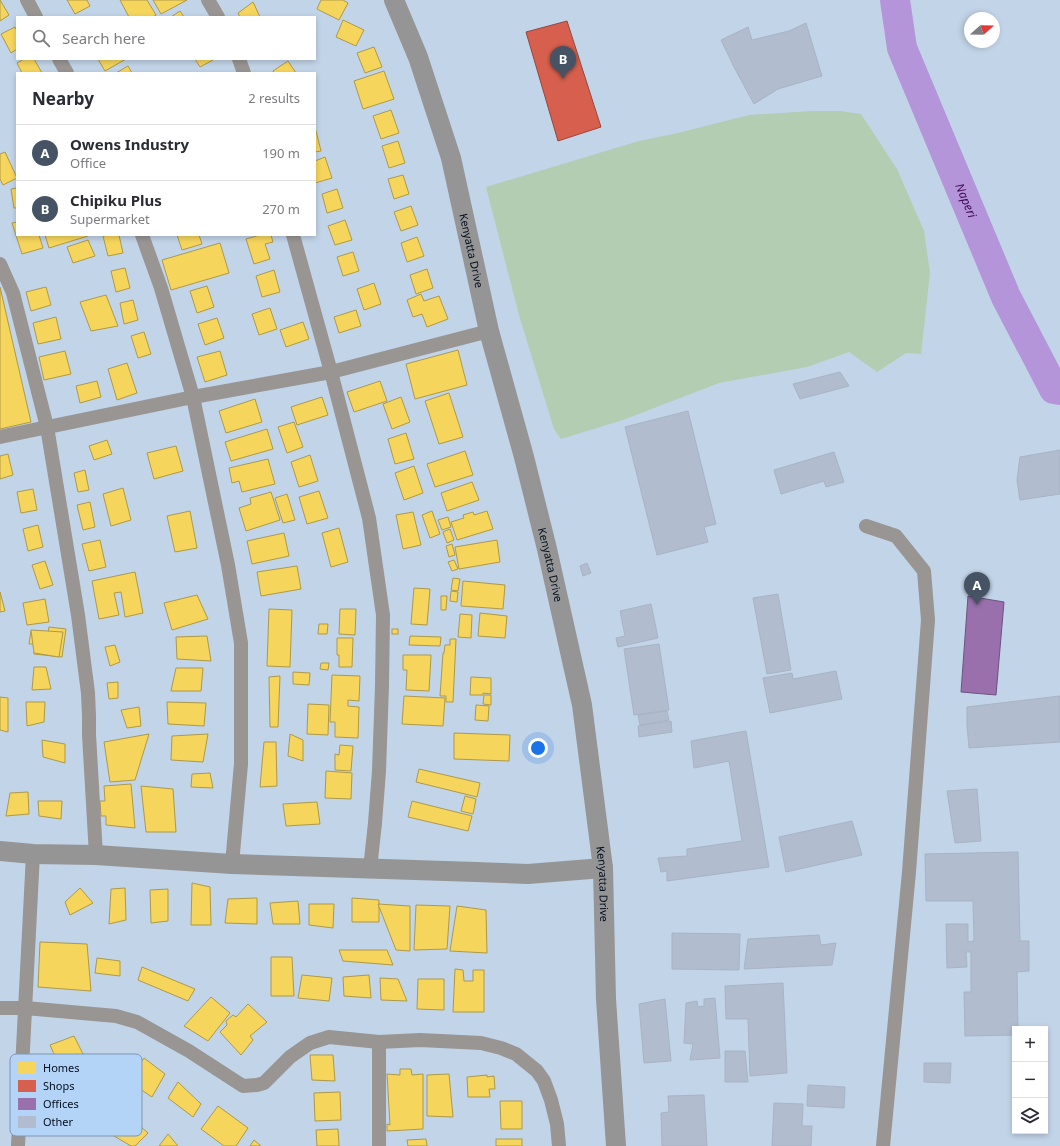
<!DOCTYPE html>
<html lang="en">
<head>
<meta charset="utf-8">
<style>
  :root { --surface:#fff; --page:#f2f2f3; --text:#2b2b33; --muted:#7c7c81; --line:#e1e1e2; --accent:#455364 }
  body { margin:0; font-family:"Noto Sans",sans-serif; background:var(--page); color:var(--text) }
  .controls { position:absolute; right:12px; bottom:12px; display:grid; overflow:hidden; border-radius:0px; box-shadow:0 2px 6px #0003 }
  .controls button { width:36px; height:36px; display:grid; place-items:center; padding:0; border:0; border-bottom:1px solid var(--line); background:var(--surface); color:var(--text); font:20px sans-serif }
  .compass { position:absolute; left:964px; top:12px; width:36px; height:36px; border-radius:50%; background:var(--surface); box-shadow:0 2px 6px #0003; rotate:70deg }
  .you { position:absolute; left:538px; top:748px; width:14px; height:14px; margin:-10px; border:3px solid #fff; border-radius:50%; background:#1a73e8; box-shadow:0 0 0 6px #1a73e833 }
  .badge { display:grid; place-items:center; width:26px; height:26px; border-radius:50%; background:var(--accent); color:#fff; font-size:13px; font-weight:700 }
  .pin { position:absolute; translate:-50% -33px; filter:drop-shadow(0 1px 2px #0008) }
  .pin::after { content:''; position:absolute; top:21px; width:14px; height:12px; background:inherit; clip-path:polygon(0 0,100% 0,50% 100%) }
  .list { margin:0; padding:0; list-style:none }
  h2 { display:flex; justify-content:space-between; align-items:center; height:52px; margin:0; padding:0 16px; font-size:17px }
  h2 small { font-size:13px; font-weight:400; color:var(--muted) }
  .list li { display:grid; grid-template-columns:26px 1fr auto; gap:12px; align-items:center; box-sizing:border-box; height:56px; padding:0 16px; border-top:1px solid var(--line) }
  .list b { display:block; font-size:15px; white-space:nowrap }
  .list p { margin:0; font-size:13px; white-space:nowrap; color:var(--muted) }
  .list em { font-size:13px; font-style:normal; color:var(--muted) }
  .icon { flex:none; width:22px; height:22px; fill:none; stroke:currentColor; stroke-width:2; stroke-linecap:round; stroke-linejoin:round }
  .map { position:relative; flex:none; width:1060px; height:1146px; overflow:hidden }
  .search { position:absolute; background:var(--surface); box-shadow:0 2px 6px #0003; left:16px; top:16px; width:300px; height:44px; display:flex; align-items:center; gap:10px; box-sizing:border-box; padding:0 14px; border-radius:0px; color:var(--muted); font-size:15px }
  .panel { position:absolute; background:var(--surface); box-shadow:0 2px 6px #0003; left:16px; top:72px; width:300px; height:164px; border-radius:0px }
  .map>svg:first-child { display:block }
  .green { fill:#b2cdb1 }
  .homes { fill:#f6d55c; stroke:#ad9949 }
  .shops { fill:#d6604d; stroke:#96473f }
  .offices { fill:#9970ab; stroke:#6c5380 }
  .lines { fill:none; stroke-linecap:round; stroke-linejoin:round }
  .river { stroke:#b595d9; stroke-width:30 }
  .building { fill:#b1bccf; stroke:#a8b3c6 }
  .street { stroke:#989593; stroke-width:14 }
  .secondary { stroke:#959595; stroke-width:20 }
  .labels { text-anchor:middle; stroke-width:4; stroke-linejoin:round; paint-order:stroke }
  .street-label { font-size:11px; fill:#020e1d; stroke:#b3d3f7 }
  .water-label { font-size:12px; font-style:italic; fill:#40075a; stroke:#b3d3f7 }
  .key { fill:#b3d3f7; stroke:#7e98b6; stroke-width:1 }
  .key-label { font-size:11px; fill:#020e1d }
</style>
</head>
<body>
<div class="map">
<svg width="1060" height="1146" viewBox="0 0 1060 1146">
  <rect width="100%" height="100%" fill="#c2d4e8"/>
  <polygon class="green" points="812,111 840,111 861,114 897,169 924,231 930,273 921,354 906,353 877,372 849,352 807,367 719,383 623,420 561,439 554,429 519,315 486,187 639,141 678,133 749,115"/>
  <g class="homes">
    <polygon points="0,0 9,15 0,21"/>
    <polygon points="67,0 87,0 90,6 75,14"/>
    <polygon points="120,0 147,0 156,15 153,17 129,17"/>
    <polygon points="153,0 187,0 161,14"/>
    <polygon points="321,0 343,0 348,3 339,20 317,9"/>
    <polygon points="253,2 260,17 240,17 238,13"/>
    <polygon points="180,11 184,17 171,17"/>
    <polygon points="343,20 364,30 356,46 336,37"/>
    <polygon points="15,27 17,31 17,49 11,53 1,34"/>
    <polygon points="374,47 382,67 365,73 357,53"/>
    <polygon points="24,59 34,59 42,73 22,73 17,63"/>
    <polygon points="98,59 126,59 105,71"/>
    <polygon points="195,59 213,59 213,60 200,67"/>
    <polygon points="288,61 296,73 274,73 273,71"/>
    <polygon points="128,66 132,73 116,73"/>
    <polygon points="384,71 394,99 363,109 354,81"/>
    <polygon points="391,110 399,133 381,139 373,116"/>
    <polygon points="315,127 321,151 315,152"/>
    <polygon points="398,141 405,163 389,168 382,146"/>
    <polygon points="5,152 17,178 3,185 0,179 0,154"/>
    <polygon points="325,157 332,178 315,183 315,161"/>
    <polygon points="403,175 409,194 394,199 388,179"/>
    <polygon points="17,188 17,208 14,208 11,189"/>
    <polygon points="337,189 343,208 327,213 322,194"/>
    <polygon points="411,206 418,225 401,231 394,212"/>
    <polygon points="345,220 352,240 335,245 328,226"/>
    <polygon points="17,222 17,235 39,235 43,248 22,254 12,223"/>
    <polygon points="45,235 88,235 88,236 49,248"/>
    <polygon points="110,235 119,235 123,253 108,256 103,236"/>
    <polygon points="177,235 199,235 202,244 182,250"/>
    <polygon points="260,235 271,235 273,242 265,244 270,259 254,264 246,239"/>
    <polygon points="417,237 424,256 407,262 401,243"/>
    <polygon points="88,240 95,256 73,263 67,247"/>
    <polygon points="220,243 229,273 171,290 162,260"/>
    <polygon points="353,252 359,271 343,276 337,257"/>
    <polygon points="125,268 130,288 116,292 111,271"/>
    <polygon points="427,269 433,288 416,294 410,275"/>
    <polygon points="274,270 280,292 262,297 256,276"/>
    <polygon points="374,283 381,304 364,310 357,289"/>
    <polygon points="207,286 214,307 197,313 190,291"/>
    <polygon points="0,287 31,422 0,429"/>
    <polygon points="46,287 51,305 31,311 26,292"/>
    <polygon points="421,294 424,301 439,296 448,319 427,327 422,314 413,317 407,300"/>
    <polygon points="106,295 118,326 91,331 80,302"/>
    <polygon points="133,300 138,320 124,324 120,303"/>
    <polygon points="270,308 277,329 259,335 252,314"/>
    <polygon points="356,310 361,326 339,333 334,317"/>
    <polygon points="56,317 61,339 38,344 33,323"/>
    <polygon points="217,318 224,338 205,345 198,324"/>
    <polygon points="303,322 309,339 286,347 280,330"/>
    <polygon points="144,332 151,354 138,358 131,336"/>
    <polygon points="458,350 467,385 415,399 406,364"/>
    <polygon points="65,351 71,374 44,380 39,357"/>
    <polygon points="220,351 227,375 205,382 197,357"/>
    <polygon points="127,363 137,393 117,400 108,369"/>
    <polygon points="97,381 101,397 80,403 76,386"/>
    <polygon points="380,381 387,401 354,412 347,392"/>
    <polygon points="449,393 463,437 439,444 425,401"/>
    <polygon points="322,397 328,415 297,425 291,407"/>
    <polygon points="401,397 410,422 392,429 383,404"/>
    <polygon points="255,399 262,422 226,433 219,411"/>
    <polygon points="294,422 303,447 287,453 278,427"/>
    <polygon points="267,429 273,449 231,461 225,442"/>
    <polygon points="406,433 414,459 395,464 388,439"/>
    <polygon points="107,440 112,454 94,460 89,446"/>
    <polygon points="176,446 183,471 154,479 147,453"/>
    <polygon points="465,451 473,475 435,487 427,464"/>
    <polygon points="8,454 13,475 0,479 0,456"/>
    <polygon points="310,455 318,481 299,487 291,462"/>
    <polygon points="268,459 275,484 242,492 239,481 232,483 229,468"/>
    <polygon points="414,466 423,493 404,500 395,473"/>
    <polygon points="85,470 89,490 78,492 74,473"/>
    <polygon points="472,482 479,500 447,511 441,493"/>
    <polygon points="123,488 131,520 111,526 103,494"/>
    <polygon points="33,489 37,510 21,513 17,492"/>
    <polygon points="319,491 328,518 307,524 299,497"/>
    <polygon points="271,492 280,520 246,531 239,508 251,504 250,498"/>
    <polygon points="287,494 295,520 283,523 275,498"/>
    <polygon points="90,502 95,527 83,530 77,505"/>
    <polygon points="190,511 197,548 175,552 167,516"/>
    <polygon points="432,511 440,534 430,538 422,515"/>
    <polygon points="487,511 493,529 457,540 451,522 464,518 463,515 473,512 474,515"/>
    <polygon points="413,512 421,545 403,549 396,515"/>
    <polygon points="448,517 451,527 442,530 438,520"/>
    <polygon points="38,525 43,547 28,551 23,529"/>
    <polygon points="339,528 348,562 331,567 322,533"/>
    <polygon points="450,529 454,540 447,543 443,532"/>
    <polygon points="284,533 289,556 252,564 247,541"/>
    <polygon points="100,540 106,567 89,571 82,544"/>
    <polygon points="497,540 500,562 459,569 455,547"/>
    <polygon points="452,544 455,555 449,557 446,546"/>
    <polygon points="454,560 458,569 452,571 448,562"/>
    <polygon points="45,561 53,585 40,589 32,565"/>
    <polygon points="297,566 301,589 261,596 257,572"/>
    <polygon points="135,572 143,613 125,617 121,592 114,593 119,615 99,619 92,581"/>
    <polygon points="453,578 460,579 458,591 451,590"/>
    <polygon points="463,581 505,585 503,609 461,606"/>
    <polygon points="414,588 430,589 427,625 411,624"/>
    <polygon points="451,591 458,592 457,602 450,601"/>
    <polygon points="0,592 5,611 0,612"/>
    <polygon points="197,595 208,619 172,630 164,603"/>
    <polygon points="441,596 447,596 446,610 441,610"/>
    <polygon points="45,599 49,622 27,625 23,603"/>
    <polygon points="269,609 292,610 290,667 267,666"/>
    <polygon points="340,609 356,609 355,635 339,634"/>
    <polygon points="480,613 507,616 505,638 478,636"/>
    <polygon points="460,614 472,615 471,638 458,637"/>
    <polygon points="319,624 328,624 327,634 318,634"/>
    <polygon points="49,627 66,629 62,657 34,654 35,644 29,644 31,631 48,633"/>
    <rect x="392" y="629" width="6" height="5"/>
    <polygon points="31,630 63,632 59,657 34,653"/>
    <polygon points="207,636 211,661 177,659 176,637"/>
    <polygon points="410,636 441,637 440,646 409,645"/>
    <polygon points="337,638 353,638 352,667 339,667 339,655 337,655"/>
    <polygon points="450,639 456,639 453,702 446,702 446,696 440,696 443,653 444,653 445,645 450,645"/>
    <polygon points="115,645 120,662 110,666 105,647"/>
    <polygon points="403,655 431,655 429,691 406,690 407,670 403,670"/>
    <polygon points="321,663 329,663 328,670 320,669"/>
    <polygon points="34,667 46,667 51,689 32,690"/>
    <polygon points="176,668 203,668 201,691 171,691"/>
    <polygon points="293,672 310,673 309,685 293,684"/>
    <polygon points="332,675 360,676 359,701 348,700 348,706 359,707 358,738 335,737 335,722 330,722"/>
    <polygon points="280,676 278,727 270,727 269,677"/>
    <polygon points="471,677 491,678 491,694 483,693 483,695 470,695"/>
    <polygon points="118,682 118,698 109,699 107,683"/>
    <polygon points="484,695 491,695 491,705 483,704"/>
    <polygon points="404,696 445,698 443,726 402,724"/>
    <polygon points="0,697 8,698 8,732 0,730"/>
    <polygon points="26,702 45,702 44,722 27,726"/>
    <polygon points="167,702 206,703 204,726 168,724"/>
    <polygon points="308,704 329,705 328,735 307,734"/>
    <polygon points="476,705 489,706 488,721 475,720"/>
    <polygon points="139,707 141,726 127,728 121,710"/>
    <polygon points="454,733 510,735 509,761 454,759"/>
    <polygon points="149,734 135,780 110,782 104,742"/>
    <polygon points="208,734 203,762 171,760 172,736"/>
    <polygon points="290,734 303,740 303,761 288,756"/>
    <polygon points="42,740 65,744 65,763 43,757"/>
    <polygon points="264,742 276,742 277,786 260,787"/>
    <polygon points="340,745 353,746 351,771 335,770 335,754 339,755"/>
    <polygon points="419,769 480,783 477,797 416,782"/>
    <polygon points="326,771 352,773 351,799 325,798"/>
    <polygon points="210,773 213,788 191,787 192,774"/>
    <polygon points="131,784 135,828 106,825 106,816 101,816 100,801 105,801 104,786"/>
    <polygon points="141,786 173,789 176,832 146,832"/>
    <polygon points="28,792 29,814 6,816 10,793"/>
    <polygon points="465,796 476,799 473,814 461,811"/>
    <polygon points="38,801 62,801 61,819 39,816"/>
    <polygon points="412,801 472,816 468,831 408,817"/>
    <polygon points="317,802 320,824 286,826 283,804"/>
    <polygon points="192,883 210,887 211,925 191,925"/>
    <polygon points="80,888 93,903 70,915 65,902"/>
    <polygon points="125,888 126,920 109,924 111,889"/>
    <polygon points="168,889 168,921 151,923 150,890"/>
    <polygon points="257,898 257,924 225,923 228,899"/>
    <polygon points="352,898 379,900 379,922 352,922"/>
    <polygon points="298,901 300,924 273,924 270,903"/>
    <polygon points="309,904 334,904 333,928 309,925"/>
    <polygon points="378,904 410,906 410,951 396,950"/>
    <polygon points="416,905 450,906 447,949 414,950"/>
    <polygon points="457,906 486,910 487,953 450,951"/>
    <polygon points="40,942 87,944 91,991 38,987"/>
    <polygon points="339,950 387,950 393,965 343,961"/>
    <polygon points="271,957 292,957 294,996 271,996"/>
    <polygon points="97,958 120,961 120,976 95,973"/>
    <polygon points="142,967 195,989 188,1001 138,980"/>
    <polygon points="455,969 463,970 464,981 473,981 473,970 484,970 484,1012 453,1012"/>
    <polygon points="302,975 332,978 329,1001 298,998"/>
    <polygon points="369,975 371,998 344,996 343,977"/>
    <polygon points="380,978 398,979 407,1001 381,1000"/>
    <polygon points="418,979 444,979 444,1010 417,1009"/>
    <polygon points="211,997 230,1013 208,1041 184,1026"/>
    <polygon points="248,1004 267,1022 250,1036 253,1040 241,1055 220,1032 227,1025 226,1021 233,1015 236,1017"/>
    <polygon points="74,1036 88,1064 63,1075 50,1045"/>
    <polygon points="310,1055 333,1055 335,1081 312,1080"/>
    <polygon points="144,1058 165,1074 152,1097 128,1081"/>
    <polygon points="400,1069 411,1069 412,1075 423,1074 423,1129 387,1131 387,1124 390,1125 387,1074 400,1075"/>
    <polygon points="449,1074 453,1117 427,1116 427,1075"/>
    <polygon points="487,1075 487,1077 494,1076 495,1089 489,1089 490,1097 468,1097 467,1077"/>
    <polygon points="178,1082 201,1104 193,1117 168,1098"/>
    <polygon points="340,1092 341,1120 315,1121 314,1093"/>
    <polygon points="500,1101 522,1101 522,1129 501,1129"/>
    <polygon points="218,1106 248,1128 236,1146 224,1146 201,1129"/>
    <polygon points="124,1112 148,1133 135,1146 131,1146 109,1133"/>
    <polygon points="338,1129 339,1146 317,1146 316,1130"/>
    <polygon points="168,1134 178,1146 159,1146"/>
    <polygon points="426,1139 427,1146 408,1146 407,1140"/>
    <rect x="496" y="1139" width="26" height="7"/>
    <polygon points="254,1140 261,1146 250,1146"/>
  </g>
  <polygon class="shops" points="567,21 601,127 558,141 526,32"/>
  <polygon class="offices" points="968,596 1004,602 996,695 961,692"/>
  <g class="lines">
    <path class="river" id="s1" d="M895,0L902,48L1006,297L1054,389L1060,390"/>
  </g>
  <g class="building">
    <polygon points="806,23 822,76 778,89 754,104 735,69 721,40 748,27 752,40 789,31"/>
    <polygon points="840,372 849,386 800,399 793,384"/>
    <polygon points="688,411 716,524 704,527 708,542 657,555 625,427"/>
    <polygon points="1060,450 1060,494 1020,500 1017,480 1020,457"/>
    <polygon points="834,452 844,482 826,487 824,481 781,494 774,470"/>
    <polygon points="587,563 591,573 583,576 580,566"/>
    <polygon points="778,594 791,670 767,674 753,598"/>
    <polygon points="651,604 658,638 618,647 616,638 625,636 620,611"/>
    <polygon points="659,644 669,710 634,715 624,649"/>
    <polygon points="836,671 842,699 770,713 763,678 792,673 793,679"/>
    <polygon points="1060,696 1060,742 969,748 967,725 967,707"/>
    <polygon points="667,711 669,720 640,725 638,715"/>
    <polygon points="671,721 672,732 639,737 638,726"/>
    <polygon points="746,731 769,867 667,881 667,871 661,872 658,858 687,856 687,849 742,841 729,761 694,768 691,741"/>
    <polygon points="977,789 981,841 955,843 947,791"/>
    <polygon points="852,821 862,855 786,872 779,837"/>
    <polygon points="1018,852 1020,941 1029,941 1029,971 1017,972 1018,1029 1015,1029 1015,1035 965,1036 964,992 971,992 971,952 966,952 967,967 947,968 946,924 968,924 968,942 974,941 973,901 926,901 925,854"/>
    <polygon points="672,933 740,934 739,970 672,969"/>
    <polygon points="819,935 821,945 836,943 832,965 744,969 748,939"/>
    <polygon points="783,983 787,1073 750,1076 748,1019 726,1019 725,986"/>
    <polygon points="715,998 720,1058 690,1060 693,1044 684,1043 686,1003 697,1001 698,1007 704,1006 704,999"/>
    <polygon points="665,999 671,1061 644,1063 639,1004"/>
    <polygon points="725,1051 745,1051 748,1082 725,1082"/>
    <polygon points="924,1063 951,1063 950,1083 924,1082"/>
    <polygon points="808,1085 845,1087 844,1108 807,1106"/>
    <polygon points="704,1095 707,1146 662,1146 661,1113 669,1112 668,1096"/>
    <polygon points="774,1103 803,1104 802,1126 812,1126 811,1146 772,1146"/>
  </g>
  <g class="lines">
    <g class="street">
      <polyline points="27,0 36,17"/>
      <polyline points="208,0 218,17"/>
      <polyline points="59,59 67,73"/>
      <polyline points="239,59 244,73"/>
      <polyline points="142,235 161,288 193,397 228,565 241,643 241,764 232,864"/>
      <polyline points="293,235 331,372 369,518 383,615 382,686 379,771 375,823 370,869"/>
      <polyline points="0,264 13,293 47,427 78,615 88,693 89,716 89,735 96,855"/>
      <polyline points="0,437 193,397 331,372 489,331"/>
      <polyline points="866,526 896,536 924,571 928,620 909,872 883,1146"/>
      <polyline points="0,1008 25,1008 116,1016 137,1022 189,1051 243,1086 257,1085 264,1083 290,1057 310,1043 329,1037 379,1042 420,1040 481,1043 501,1048 516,1054 537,1071 544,1081 551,1100 557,1124 559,1146"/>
      <polyline points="379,1042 379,1146"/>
      <polyline points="18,1146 33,854"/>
    </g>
    <g class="secondary">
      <path id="s2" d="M394,0L418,57L451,158L489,331L524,457L547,549L582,705L603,868L606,999L616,1146"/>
      <polyline points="0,851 33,854 96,855 232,864 476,872 528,874 603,868"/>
    </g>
  </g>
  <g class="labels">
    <g class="street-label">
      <text dy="4" stroke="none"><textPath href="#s2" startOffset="263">Kenyatta Drive</textPath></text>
      <text dy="4" stroke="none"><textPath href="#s2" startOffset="587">Kenyatta Drive</textPath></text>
      <text dy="4" stroke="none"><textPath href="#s2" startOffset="911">Kenyatta Drive</textPath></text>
    </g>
    <g class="water-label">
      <text dy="4" stroke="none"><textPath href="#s1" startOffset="214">Naperi</textPath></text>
    </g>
  </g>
  <rect x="10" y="1054" width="132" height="82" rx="6" class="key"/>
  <rect x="18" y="1062" width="18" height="12" fill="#f6d55c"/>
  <rect x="18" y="1080" width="18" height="12" fill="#d6604d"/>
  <rect x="18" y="1098" width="18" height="12" fill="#9970ab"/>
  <rect x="18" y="1116" width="18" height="12" fill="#b1bccf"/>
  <g class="key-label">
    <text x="43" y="1072">Homes</text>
    <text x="43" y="1090">Shops</text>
    <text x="43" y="1108">Offices</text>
    <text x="43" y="1126">Other</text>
  </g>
</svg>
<div class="controls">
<button>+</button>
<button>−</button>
<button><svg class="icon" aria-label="layers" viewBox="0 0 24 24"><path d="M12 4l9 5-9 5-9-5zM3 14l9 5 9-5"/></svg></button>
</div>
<svg class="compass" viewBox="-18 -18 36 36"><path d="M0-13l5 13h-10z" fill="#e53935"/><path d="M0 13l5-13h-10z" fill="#7c7c81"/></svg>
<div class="you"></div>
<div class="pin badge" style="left:977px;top:605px">A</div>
<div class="pin badge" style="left:563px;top:79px">B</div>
<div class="search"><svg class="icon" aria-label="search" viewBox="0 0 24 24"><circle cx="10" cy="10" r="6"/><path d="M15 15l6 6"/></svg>Search here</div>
<section class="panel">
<h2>Nearby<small>2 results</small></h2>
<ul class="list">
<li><span class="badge">A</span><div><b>Owens Industry</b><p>Office</p></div><em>190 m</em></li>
<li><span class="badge">B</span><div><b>Chipiku Plus</b><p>Supermarket</p></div><em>270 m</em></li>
</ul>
</section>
</div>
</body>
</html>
